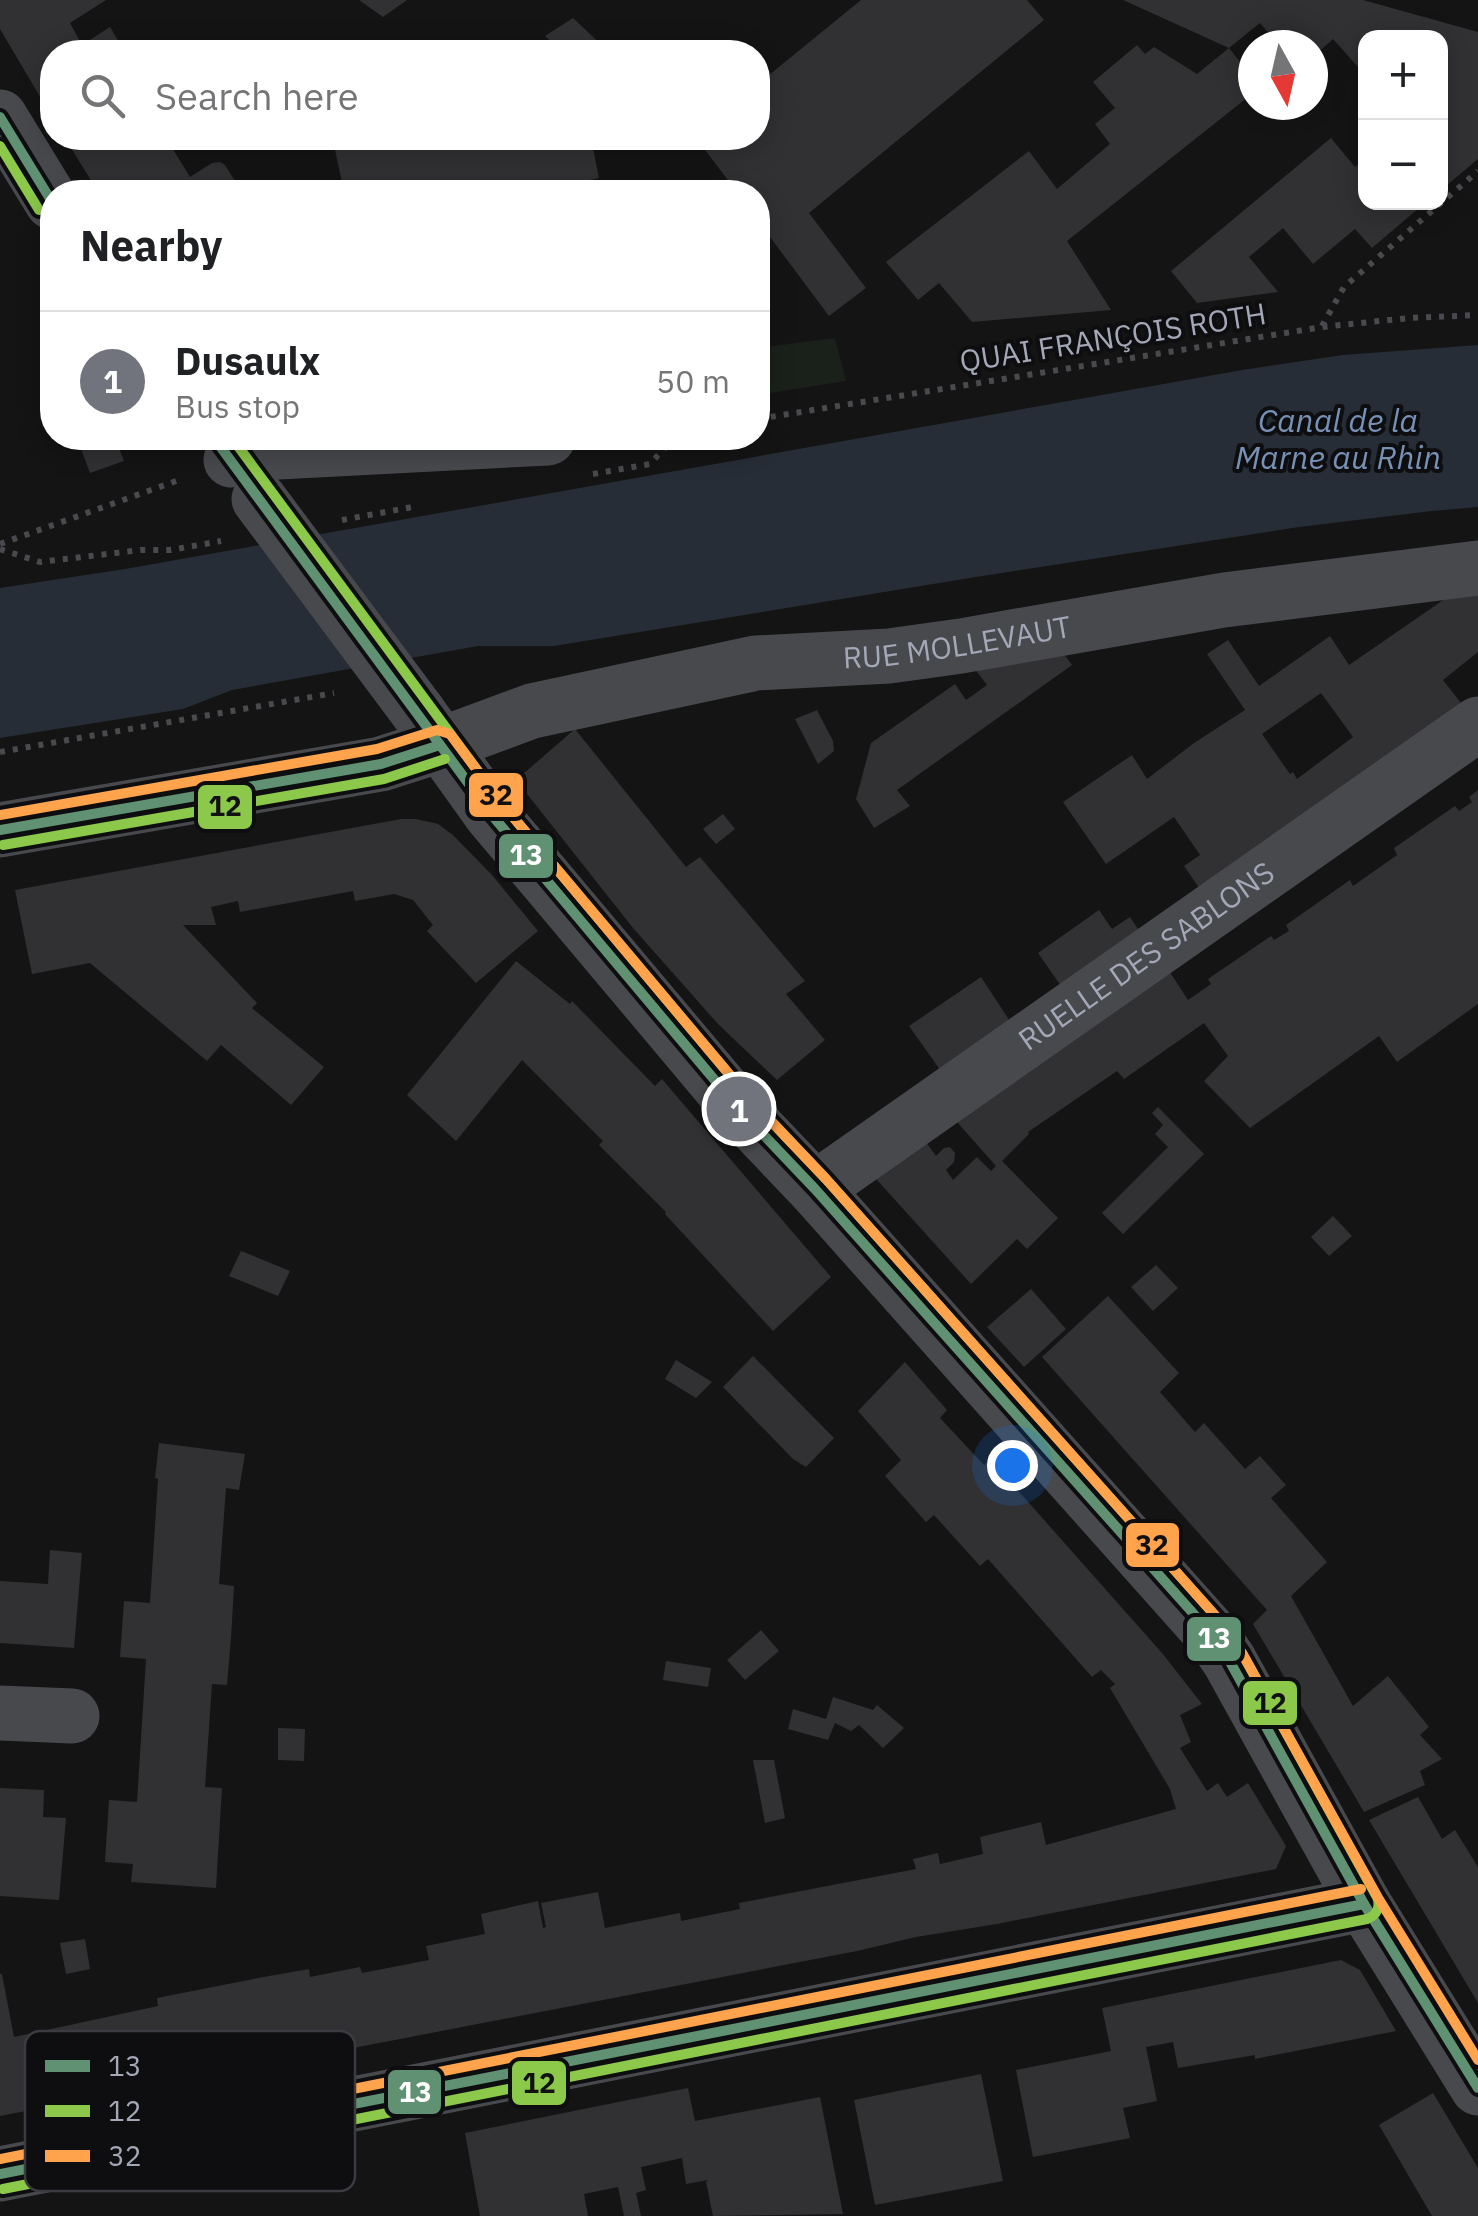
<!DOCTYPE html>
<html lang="en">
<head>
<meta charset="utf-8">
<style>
  :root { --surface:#fff; --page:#f6f6f6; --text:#202124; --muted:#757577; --line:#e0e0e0; --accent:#71747d }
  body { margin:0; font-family:"IBM Plex Sans",sans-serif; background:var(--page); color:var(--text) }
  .controls { position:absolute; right:30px; top:30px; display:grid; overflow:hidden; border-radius:20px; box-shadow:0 5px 25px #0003 }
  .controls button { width:90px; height:90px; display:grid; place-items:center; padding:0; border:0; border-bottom:2px solid var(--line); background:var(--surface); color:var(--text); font:50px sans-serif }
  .compass { position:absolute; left:1238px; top:30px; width:90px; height:90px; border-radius:50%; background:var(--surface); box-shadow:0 5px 25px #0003; rotate:172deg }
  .you { position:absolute; left:1012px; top:1465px; width:35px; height:35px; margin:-25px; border:8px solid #fff; border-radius:50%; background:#1a73e8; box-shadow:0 0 0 15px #1a73e833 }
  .badge { display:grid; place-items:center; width:65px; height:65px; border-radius:50%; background:var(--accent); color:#fff; font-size:32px; font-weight:700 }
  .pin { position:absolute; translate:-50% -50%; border:5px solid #fff; box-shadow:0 2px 10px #0006 }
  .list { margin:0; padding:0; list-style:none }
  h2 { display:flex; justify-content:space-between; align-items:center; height:130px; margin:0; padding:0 40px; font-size:42px }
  h2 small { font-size:32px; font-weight:400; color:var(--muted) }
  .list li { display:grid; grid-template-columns:65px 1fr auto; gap:30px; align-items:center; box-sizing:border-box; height:140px; padding:0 40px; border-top:2px solid var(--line) }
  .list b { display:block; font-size:38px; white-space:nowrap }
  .list p { margin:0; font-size:32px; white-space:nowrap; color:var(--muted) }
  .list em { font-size:32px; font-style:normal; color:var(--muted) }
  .icon { flex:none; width:55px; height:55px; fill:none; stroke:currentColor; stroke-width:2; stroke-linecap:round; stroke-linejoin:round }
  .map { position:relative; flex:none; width:1478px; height:2216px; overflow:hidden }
  .search { position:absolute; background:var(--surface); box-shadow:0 5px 25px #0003; left:40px; top:40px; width:730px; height:110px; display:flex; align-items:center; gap:25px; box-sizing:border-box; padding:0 35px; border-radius:40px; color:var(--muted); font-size:38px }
  .panel { position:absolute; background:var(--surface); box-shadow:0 5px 25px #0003; left:40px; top:180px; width:730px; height:270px; border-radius:40px }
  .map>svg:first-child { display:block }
  .green { fill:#1a211b }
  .water { fill:#262d36 }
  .building { fill:#313133; fill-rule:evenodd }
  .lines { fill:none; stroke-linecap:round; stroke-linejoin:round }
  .path { stroke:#494a4e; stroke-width:6; stroke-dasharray:5 8; stroke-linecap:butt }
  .minor { stroke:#47494d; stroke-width:55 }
  .minor-bridge { stroke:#47494d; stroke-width:55 }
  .bus-1-casing { stroke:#0e0e10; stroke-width:18 }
  .bus-2-casing { stroke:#0e0e10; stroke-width:18 }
  .bus-3-casing { stroke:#0e0e10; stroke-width:18 }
  .bus-1 { stroke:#609173; stroke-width:10 }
  .bus-2 { stroke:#8cc849; stroke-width:10 }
  .bus-3 { stroke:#ffa34c; stroke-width:10 }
  .labels { text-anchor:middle; stroke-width:8; stroke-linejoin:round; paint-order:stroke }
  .street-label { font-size:30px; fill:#a3a7b6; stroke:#0e0e10 }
  .water-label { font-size:32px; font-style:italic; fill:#7791b5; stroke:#0e0e10 }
  .key { fill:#0e0e10; stroke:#3b3c42; stroke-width:2.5 }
  .key-label { font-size:28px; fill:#a3a7b6 }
  .line-badge { stroke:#0e0e10; stroke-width:4 }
  .badge-label { font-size:28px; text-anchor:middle; font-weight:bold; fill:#fff }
  .pale-badge-label { font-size:28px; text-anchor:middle; font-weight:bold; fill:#111 }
</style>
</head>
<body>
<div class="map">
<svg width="1478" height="2216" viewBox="0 0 1478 2216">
  <rect width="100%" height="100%" fill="#141414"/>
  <polygon class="green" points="835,338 846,381 758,395 758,348"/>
  <polygon class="water" points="1478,345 1478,507 1432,511 1299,527 976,577 554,646 478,646 232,690 183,709 0,738 0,588 125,569 1242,370 1343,355"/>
  <g class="building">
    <polygon points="0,0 106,0 70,23 82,45 110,27 123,49 118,52 52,52 52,117 0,29"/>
    <polygon points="359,0 407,0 383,17"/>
    <polygon points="861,0 1027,0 1044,20 809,213 866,288 829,316 758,221 758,192 737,192 696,138 758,138 758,84"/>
    <polygon points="1123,0 1363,0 1478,32 1478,159 1440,191 1440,38 1366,38 1366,76 1333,39 1313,57 1313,45 1279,45 1260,23 1229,48"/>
    <polygon points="573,18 609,52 563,52 545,36"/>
    <polygon points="1137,45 1145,54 1154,47 1197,74 1229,48 1253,78 1253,93 1067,241 1111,310 972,322 939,283 918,300 886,262 1029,151 1057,189 1110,144 1095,124 1115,108 1093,82"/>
    <polygon points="65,138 166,138 190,177 212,163 220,162 225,165 242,192 98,192"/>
    <polygon points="370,138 591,138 599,178 534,192 344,192 334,145"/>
    <polygon points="1331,138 1355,167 1366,158 1366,202 1426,202 1372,248 1355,229 1313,264 1283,228 1249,257 1278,292 1197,303 1171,271"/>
    <polygon points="77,438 115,438 124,461 90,473"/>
    <path d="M1478,584V652L1443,680L1468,712L1206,898L1184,866L1200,855L1174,817L1106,864L1063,802L1132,755L1147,779L1194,743L1245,710L1207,654L1228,640L1259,686L1330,636L1349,665L1465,585ZM1321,693L1353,737L1297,779L1293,772L1290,774L1262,734Z"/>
    <polygon points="1056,643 1072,665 897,790 910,806 874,828 856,799 871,743 955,684 966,700 987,685 971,664"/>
    <polygon points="817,710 833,741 834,751 818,764 795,719"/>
    <polygon points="575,729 686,867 700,857 805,981 786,994 825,1040 777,1080 718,1024 633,928 516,780"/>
    <polygon points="1478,790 1478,1004 1397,1062 1379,1036 1250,1128 1204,1081 1228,1056 1204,1023 1124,1079 1117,1071 1028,1132 1029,1134 1002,1161 1058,1218 1027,1249 1017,1239 971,1284 868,1170 920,1134 936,1156 944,1148 950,1147 955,1153 954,1162 946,1170 953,1180 977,1157 991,1171 996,1166 949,1113 1164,963 1188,1000 1211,984 1208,979 1271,936 1274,940 1289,931 1286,925 1350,880 1353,886 1397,855 1394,848 1455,806 1459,811 1472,802 1469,797"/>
    <polygon points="723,814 735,829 716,844 703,829"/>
    <polygon points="401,819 416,819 438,824 453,835 492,875 538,931 476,983 427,931 433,925 413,900 394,894 355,901 353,891 240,912 238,901 211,907 216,925 183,925 257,1003 252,1008 324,1067 291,1105 221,1045 207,1061 90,963 32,974 15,890"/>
    <polygon points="1099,910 1112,929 1130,917 1146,941 1068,996 1038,953"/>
    <polygon points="516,961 570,1004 572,1001 655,1086 662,1079 831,1277 773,1331 665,1214 666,1212 599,1145 603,1141 522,1060 456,1141 407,1095"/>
    <polygon points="981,977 1017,1032 948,1081 909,1026"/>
    <polygon points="1158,1107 1204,1154 1123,1234 1102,1213 1168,1147 1155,1134 1163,1125 1152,1113"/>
    <polygon points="1333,1216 1352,1236 1329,1256 1311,1237"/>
    <polygon points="241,1251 290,1271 278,1296 229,1276"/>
    <polygon points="1156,1265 1178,1288 1153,1311 1131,1287"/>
    <polygon points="1031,1289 1066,1329 1024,1367 987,1327"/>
    <polygon points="1108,1296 1179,1373 1160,1392 1195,1432 1204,1423 1245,1469 1260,1456 1286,1485 1271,1498 1327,1562 1291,1596 1353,1706 1388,1676 1429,1727 1420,1735 1442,1759 1420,1771 1425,1785 1364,1812 1253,1624 1267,1610 1042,1357"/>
    <polygon points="753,1356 834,1438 806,1467 793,1459 723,1387"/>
    <polygon points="676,1360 712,1382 696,1398 665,1379"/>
    <polygon points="905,1362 947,1410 940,1418 984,1465 990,1459 1162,1653 1202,1704 1180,1715 1191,1742 1180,1748 1207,1791 1218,1783 1227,1797 1248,1783 1286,1846 1276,1869 997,1924 916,1937 857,1951 0,2116 0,1974 2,1974 14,2037 158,2006 157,1998 258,1978 309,1969 310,1977 360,1967 362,1973 429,1960 426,1946 485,1934 481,1914 538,1901 543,1928 546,1927 541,1903 598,1892 605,1928 680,1913 681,1921 740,1909 739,1903 916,1869 913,1859 938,1853 940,1864 983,1854 980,1837 1041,1822 1046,1845 1176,1809 1170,1789 1110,1688 1115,1684 1101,1670 1092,1677 988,1559 980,1566 934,1515 926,1522 885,1476 901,1460 858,1411"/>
    <polygon points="159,1443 245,1454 239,1490 226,1488 219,1584 234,1586 231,1638 227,1685 212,1684 205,1787 222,1788 216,1888 131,1882 133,1864 105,1862 109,1800 137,1802 146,1659 120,1657 124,1601 150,1603 158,1479 155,1478"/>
    <polygon points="50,1550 82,1553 74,1648 0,1643 0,1581 48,1584"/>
    <polygon points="761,1630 779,1651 745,1680 727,1660"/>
    <polygon points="666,1661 711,1668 708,1687 663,1680"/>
    <polygon points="833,1697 873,1710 877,1705 904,1728 883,1748 859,1725 851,1731 835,1723 828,1740 788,1729 793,1709 826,1719"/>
    <polygon points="278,1728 305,1729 304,1761 278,1760"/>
    <polygon points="753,1760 774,1760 785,1818 765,1823"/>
    <polygon points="0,1788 44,1790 43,1817 66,1818 59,1900 0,1896"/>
    <polygon points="1418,1797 1442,1839 1455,1830 1478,1867 1478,2003 1369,1820"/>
    <polygon points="85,1939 90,1969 66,1974 60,1943"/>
    <polygon points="1341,1960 1360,1970 1396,2031 1255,2059 1255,2055 1178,2068 1173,2042 1146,2047 1157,2101 1123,2108 1130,2138 1033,2157 1016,2070 1111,2051 1102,2008"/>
    <polygon points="981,2074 1003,2181 875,2205 854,2100"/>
    <polygon points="688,2088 695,2121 820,2097 843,2214 713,2216 706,2182 708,2180 686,2184 682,2158 641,2167 646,2190 636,2193 641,2216 624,2216 618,2187 584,2194 588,2216 480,2216 465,2133"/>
    <polygon points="1433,2093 1478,2168 1478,2216 1432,2216 1379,2125"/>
  </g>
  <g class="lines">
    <g class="path">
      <polyline points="1322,326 1344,287 1478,171"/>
      <polyline points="758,419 1322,327 1409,318 1478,315"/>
      <polyline points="593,474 650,464 674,438"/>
      <polyline points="342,520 418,506"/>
      <polyline points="0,544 179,480"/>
      <polyline points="0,549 40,562 141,550 171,550 221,541"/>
      <polyline points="0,752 334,693"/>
    </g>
    <g class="minor">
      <polyline points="0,117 52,202"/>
      <polyline points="231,460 259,453 548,438"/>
      <polyline points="418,712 491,814 739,1109 815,1189 1208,1630 1229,1660 1364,1904 1478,2088"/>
      <path id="s1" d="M0,830L381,764L440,745L532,711L756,663L889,656L961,646L1224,600L1478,568"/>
      <path id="s2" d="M815,1189L1478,724"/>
      <polyline points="0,1713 72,1716"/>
      <polyline points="0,2174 1364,1904"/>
    </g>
    <polyline class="minor-bridge" points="259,499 418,712"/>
    <g class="bus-1-casing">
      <g id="bus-1">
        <polyline points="0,117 52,202"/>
        <polyline points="214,438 491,814 739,1109 815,1189 1208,1630 1229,1660 1364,1904 1478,2088"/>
        <polyline points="0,830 381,764 440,745"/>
        <polyline points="0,2174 1364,1904"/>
      </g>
    </g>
    <g class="bus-2-casing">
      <g id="bus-2">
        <polyline points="0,146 39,210"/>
        <polyline points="3,845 384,779 445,759"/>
        <path d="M3,2189L1367,1919C1377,1915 1381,1907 1377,1897L1242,1653L1220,1621L826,1179L750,1099L503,805L232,438"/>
      </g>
    </g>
    <g class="bus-3-casing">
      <g id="bus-3">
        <polyline points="0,815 377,749 437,730 450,734 503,805 750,1099 826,1179 1220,1621 1242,1653 1377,1896 1478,2060"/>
        <polyline points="0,2159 1361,1889"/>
      </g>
    </g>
    <use href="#bus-1" class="bus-1"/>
    <use href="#bus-2" class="bus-2"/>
    <use href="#bus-3" class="bus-3"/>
  </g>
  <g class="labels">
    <g class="street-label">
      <text transform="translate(1113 338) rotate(-9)" y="10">QUAI FRANÇOIS ROTH</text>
      <text dy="10" stroke="none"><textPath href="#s1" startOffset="978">RUE MOLLEVAUT</textPath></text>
      <text dy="10" stroke="none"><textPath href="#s2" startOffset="405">RUELLE DES SABLONS</textPath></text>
    </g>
    <g class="water-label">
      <text x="1338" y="432">Canal de la<tspan x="1338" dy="37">Marne au Rhin</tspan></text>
    </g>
  </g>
  <rect x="25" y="2031" width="330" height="160" rx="15" class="key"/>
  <rect x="45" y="2060" width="45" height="12" fill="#609173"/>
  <rect x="45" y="2105" width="45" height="12" fill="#8cc849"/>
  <rect x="45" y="2150" width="45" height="12" fill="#ffa34c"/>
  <g class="key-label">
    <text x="108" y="2076">13</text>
    <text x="108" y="2121">12</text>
    <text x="108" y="2166">32</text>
  </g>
  <g class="line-badge">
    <rect x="467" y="771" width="58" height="48" rx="10" fill="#ffa34c"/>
    <rect x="196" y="783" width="58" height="48" rx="10" fill="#8cc849"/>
    <rect x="497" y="832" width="58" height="48" rx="10" fill="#609173"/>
    <rect x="1124" y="1521" width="57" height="48" rx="10" fill="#ffa34c"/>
    <rect x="1185" y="1615" width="58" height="48" rx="10" fill="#609173"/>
    <rect x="1241" y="1679" width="58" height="48" rx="10" fill="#8cc849"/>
    <rect x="510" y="2059" width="58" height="48" rx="10" fill="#8cc849"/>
    <rect x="386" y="2068" width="57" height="48" rx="10" fill="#609173"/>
  </g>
  <g class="badge-label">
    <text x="526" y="865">13</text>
    <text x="1214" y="1648">13</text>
    <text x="415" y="2102">13</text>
  </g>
  <g class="pale-badge-label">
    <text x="496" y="805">32</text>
    <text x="225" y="816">12</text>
    <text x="1152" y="1555">32</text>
    <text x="1270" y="1713">12</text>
    <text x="539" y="2093">12</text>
  </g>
</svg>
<div class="controls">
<button>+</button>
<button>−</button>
</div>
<svg class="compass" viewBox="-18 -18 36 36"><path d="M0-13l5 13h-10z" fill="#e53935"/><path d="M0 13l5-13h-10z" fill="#757577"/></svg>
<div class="you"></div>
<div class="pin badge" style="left:739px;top:1109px">1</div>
<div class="search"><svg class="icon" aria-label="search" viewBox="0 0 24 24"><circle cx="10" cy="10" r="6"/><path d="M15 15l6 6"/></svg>Search here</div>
<section class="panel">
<h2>Nearby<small></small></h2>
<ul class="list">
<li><span class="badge">1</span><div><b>Dusaulx</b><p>Bus stop</p></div><em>50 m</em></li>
</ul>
</section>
</div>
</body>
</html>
